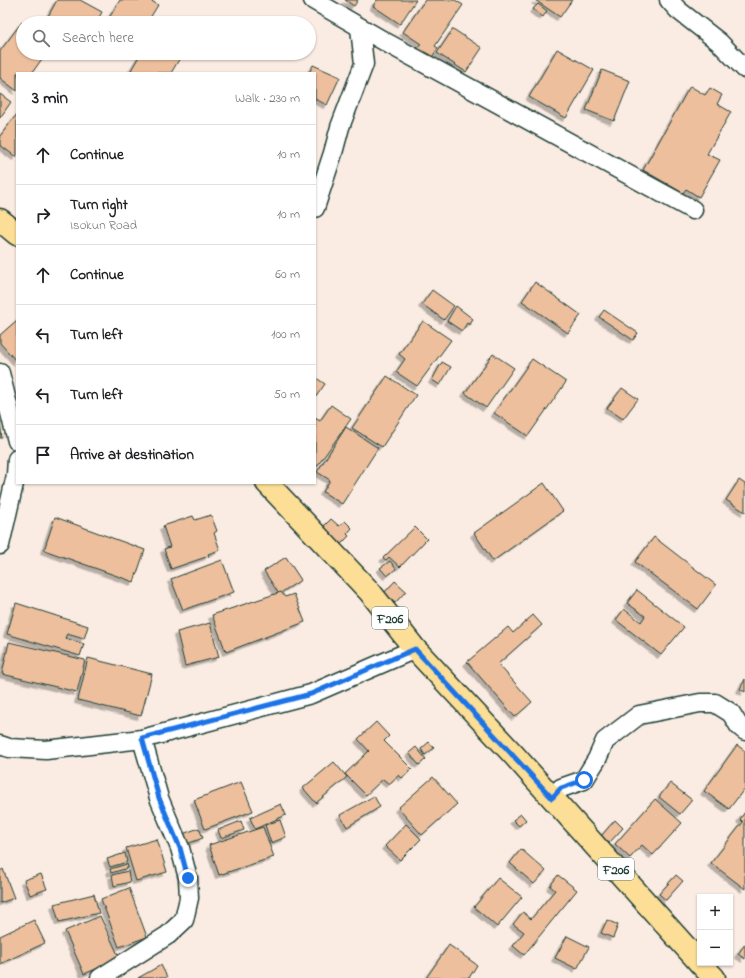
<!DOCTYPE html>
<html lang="en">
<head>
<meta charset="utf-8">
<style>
  :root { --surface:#fff; --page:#f6f6f6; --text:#202124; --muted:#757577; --line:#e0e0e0 }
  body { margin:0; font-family:"Indie Flower",sans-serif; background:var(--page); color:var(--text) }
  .controls { position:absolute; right:12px; bottom:12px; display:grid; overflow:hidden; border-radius:0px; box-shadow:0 1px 3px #0004 }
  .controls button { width:36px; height:36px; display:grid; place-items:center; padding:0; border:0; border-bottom:1px solid var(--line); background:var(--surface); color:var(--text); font:20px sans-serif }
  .stop { position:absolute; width:12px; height:12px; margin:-9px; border:3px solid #1a73e8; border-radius:50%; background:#fff }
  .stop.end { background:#1a73e8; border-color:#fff; box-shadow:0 1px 4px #0008 }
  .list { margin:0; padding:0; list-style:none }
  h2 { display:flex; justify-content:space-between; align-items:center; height:52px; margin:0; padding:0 16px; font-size:17px }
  h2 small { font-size:13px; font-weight:400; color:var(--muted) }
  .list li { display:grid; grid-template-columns:26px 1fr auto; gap:12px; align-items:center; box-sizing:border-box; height:60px; padding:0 16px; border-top:1px solid var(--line) }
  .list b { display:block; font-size:15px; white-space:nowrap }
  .list p { margin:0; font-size:13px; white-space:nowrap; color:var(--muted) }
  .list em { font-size:13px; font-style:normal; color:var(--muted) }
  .icon { flex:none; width:22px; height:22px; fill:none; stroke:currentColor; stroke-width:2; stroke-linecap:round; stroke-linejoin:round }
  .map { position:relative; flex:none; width:745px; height:978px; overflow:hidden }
  .search { position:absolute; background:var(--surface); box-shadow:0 1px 3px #0004; left:16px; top:16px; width:300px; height:44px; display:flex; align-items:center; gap:10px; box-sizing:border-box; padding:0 14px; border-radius:22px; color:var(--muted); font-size:15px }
  .panel { position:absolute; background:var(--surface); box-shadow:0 1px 3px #0004; left:16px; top:72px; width:300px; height:412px; border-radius:0px }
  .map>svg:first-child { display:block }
  .building { fill:#edbf9d; stroke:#1f3d34; filter:url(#shadow) }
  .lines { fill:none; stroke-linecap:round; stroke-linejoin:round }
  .street-casing { stroke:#1f3d34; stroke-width:21 }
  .primary-casing { stroke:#1f3d34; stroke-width:25 }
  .street { stroke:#fff; stroke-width:18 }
  .primary { stroke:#fcde96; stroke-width:22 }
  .route { stroke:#1a73e8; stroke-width:5 }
  .labels { text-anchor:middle; stroke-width:3; stroke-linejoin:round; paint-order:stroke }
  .shield { fill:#fff; stroke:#627771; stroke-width:1 }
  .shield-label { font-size:13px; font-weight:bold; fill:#1f3d34 }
</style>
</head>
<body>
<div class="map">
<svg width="745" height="978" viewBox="0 0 745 978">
  <defs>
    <filter id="shadow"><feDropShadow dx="-3.5" dy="3.5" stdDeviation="0" flood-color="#0004"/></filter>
  </defs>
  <rect width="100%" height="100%" fill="#faece2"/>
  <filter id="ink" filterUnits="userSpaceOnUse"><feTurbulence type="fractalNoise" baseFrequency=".025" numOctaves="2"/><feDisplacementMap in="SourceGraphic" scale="8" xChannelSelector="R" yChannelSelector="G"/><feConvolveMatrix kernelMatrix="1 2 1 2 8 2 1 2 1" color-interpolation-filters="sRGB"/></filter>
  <g filter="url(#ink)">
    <g class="building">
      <polygon points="57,0 80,0 102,12 96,23 51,23 46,20"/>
      <polygon points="120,0 150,0 158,5 147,23 106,23"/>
      <polygon points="345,0 358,0 354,6"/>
      <polygon points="377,0 416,0 400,24 373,6"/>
      <polygon points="425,0 455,0 463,5 435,46 438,48 431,59 417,50 421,44 403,32"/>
      <polygon points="535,0 572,0 560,17"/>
      <polygon points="538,4 547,11 543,17 533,9"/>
      <polygon points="22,22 23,23 23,53 46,53 32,73 17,73 17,91 0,78 0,51"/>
      <polygon points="453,29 482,48 466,72 437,53"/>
      <polygon points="557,49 594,70 566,118 529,97"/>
      <polygon points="141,53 183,53 171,73 136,73 131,70"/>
      <polygon points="313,65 340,77 327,105 315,99 315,73 309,73"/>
      <polygon points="602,70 630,81 614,121 586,110"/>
      <polygon points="690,86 705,95 710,88 722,95 717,104 731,112 707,154 720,160 699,197 686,189 683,193 643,170"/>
      <polygon points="0,94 11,102 0,118"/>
      <polygon points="17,114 17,155 16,157 0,145 0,136"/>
      <polygon points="535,282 581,315 568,333 522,301"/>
      <polygon points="432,290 454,306 444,320 422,304"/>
      <polygon points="456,306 473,319 470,325 467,323 462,331 447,321"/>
      <polygon points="604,310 638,333 633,340 599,317"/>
      <polygon points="17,320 17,362 0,343 0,335"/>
      <polygon points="423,321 451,340 417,386 396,372 405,359 399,354"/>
      <polygon points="493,354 514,368 486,408 465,393"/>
      <polygon points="532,359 566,382 528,436 494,413"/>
      <polygon points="442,362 451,367 440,385 432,380"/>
      <polygon points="387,376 416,395 382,447 352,428"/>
      <polygon points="315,377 325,384 315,398"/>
      <polygon points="622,388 638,399 623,419 607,408"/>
      <polygon points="331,405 351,419 315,469 315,418 320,421"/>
      <polygon points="0,422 2,438 0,438"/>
      <polygon points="346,427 378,448 342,504 323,492 330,480 317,472"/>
      <polygon points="739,480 745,484 745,512 726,500"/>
      <polygon points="544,483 563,511 493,561 474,533"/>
      <polygon points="211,515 217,531 214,533 220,550 208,554 209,556 171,569 164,549 170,547 163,526 193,516 195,520"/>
      <polygon points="55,517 145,550 134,582 44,550"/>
      <polygon points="331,519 339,526 345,521 352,528 347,534 349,536 338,547 320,530"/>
      <polygon points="415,527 427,539 400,567 389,557 386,560 383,558"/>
      <polygon points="654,537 716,585 698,609 635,562"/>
      <polygon points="286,557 301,580 279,594 264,571"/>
      <polygon points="222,560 234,592 183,610 171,579"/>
      <polygon points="390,561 396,569 387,576 380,568"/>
      <polygon points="395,581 406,591 395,603 384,593"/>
      <polygon points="637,590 684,627 661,655 616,620 624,609 641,622 645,616 627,603"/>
      <polygon points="281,592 285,597 294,594 305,622 226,652 212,615"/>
      <polygon points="16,603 88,626 84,639 67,634 65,638 84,644 80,656 7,634"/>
      <polygon points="533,615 542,625 498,664 532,702 515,717 467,662 508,627 513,633"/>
      <polygon points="210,623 219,657 185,666 177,632"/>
      <polygon points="9,642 85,660 77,692 2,674"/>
      <polygon points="88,658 152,674 141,716 78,700"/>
      <polygon points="745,679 745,692 740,689"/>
      <polygon points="376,722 389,736 384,741 412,769 402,778 399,775 389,784 383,779 366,795 345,774 369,751 358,739"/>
      <polygon points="429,742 434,748 425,755 421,749"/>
      <polygon points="737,745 745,751 745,788 729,809 704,791"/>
      <polygon points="416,747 426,759 419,765 409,753"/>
      <polygon points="334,762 347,777 316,803 303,788"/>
      <polygon points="433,777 457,804 422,835 398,808"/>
      <polygon points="241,782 253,811 205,829 194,800"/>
      <polygon points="670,783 692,800 680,814 659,797"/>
      <polygon points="374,796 380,807 347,827 340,815"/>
      <polygon points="655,799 682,823 653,855 642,845 630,858 615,844"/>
      <polygon points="281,804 286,815 255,829 250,818"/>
      <polygon points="745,812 745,889 711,863 743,822 740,819"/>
      <polygon points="521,814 526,820 519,826 513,820"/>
      <polygon points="280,820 286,837 271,843 265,825"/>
      <polygon points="615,820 623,828 609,843 601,836"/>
      <polygon points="241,821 244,830 221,838 218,830"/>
      <polygon points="406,824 421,839 400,860 385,846"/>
      <polygon points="263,827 274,857 219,875 209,845"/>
      <polygon points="199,828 203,838 184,845 180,835"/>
      <polygon points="157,839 167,872 136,881 126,848"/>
      <polygon points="521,849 546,871 534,884 510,863"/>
      <polygon points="125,853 127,862 110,867 107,859"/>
      <polygon points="127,864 128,868 111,873 110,869"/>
      <polygon points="3,869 14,898 0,903 0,871"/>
      <polygon points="128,871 130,882 114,886 112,875"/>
      <polygon points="41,874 47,889 30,895 24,880"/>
      <polygon points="558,875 577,890 524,955 513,946 524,932 513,924 523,912 531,919 555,890 550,886"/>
      <polygon points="676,875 683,881 666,900 659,894"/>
      <polygon points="498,878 522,897 497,927 474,907"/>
      <polygon points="129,888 147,937 119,947 101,899"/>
      <polygon points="94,894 99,913 59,922 54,904"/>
      <polygon points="100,916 120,959 84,974 65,931"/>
      <polygon points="34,920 45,943 0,964 0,936"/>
      <polygon points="607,920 618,925 613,938 601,933"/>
      <polygon points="567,936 589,947 577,969 555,958"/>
      <polygon points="745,944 745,959 738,954"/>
      <polygon points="449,945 477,965 469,978 426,978"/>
      <polygon points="161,965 167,977 165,978 138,978"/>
    </g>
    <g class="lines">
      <g class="street-casing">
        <g id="street">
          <polyline points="313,0 389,44 693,210"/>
          <polyline points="669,0 678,10 719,42 745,69"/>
          <polyline points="315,208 333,153 340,127 364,64 360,28"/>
          <polyline points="0,373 17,441"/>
          <polyline points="0,545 16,475 17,459"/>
          <polyline points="0,745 9,748 46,750 142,739 311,694 415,649"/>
          <polyline points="552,798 561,788 584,780 597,759 605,741 639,715 700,703 715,703 731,713 739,726 745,731"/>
          <polyline points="100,978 168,935 184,920 189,898 188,878 180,848 159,798 142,739"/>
        </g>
      </g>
      <g class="primary-casing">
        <g id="primary">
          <polyline points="0,220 17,234"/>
          <polyline points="267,483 370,592 415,649 513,754 700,963"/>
          <polyline points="700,963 714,978"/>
        </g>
      </g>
      <use href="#street" class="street"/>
      <use href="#primary" class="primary"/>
    </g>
  </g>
  <g class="lines" filter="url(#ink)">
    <polyline class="route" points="188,878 180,848 159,798 142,738 311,694 415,649 552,798 561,788 584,780"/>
  </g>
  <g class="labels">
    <g class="shield">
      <rect x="372" y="607" width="36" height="22" rx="3"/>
      <rect x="598" y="858" width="36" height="22" rx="3"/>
    </g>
    <g class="shield-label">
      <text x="390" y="623">F206</text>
      <text x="616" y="874">F206</text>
    </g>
  </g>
</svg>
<div class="controls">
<button>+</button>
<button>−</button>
</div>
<div class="stop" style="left:584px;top:780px"></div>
<div class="stop end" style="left:188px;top:878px"></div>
<div class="search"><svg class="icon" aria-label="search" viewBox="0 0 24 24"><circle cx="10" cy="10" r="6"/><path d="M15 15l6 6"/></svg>Search here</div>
<section class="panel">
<h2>3 min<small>Walk · 230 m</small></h2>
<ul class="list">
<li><svg class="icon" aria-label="ahead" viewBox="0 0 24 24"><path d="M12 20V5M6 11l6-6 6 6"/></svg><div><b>Continue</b></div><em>10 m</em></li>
<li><svg class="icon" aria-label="right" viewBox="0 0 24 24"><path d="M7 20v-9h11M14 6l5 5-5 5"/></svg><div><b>Turn right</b><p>Isokun Road</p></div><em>10 m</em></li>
<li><svg class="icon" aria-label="ahead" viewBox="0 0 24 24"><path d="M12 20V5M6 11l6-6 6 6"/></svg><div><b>Continue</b></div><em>60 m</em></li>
<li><svg class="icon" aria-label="left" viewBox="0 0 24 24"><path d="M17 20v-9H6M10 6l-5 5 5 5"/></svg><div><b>Turn left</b></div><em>100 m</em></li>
<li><svg class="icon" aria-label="left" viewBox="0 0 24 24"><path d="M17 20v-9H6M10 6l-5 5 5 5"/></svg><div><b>Turn left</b></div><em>50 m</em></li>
<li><svg class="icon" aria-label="arrive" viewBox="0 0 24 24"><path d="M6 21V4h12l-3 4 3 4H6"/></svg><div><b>Arrive at destination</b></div></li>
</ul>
</section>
</div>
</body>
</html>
